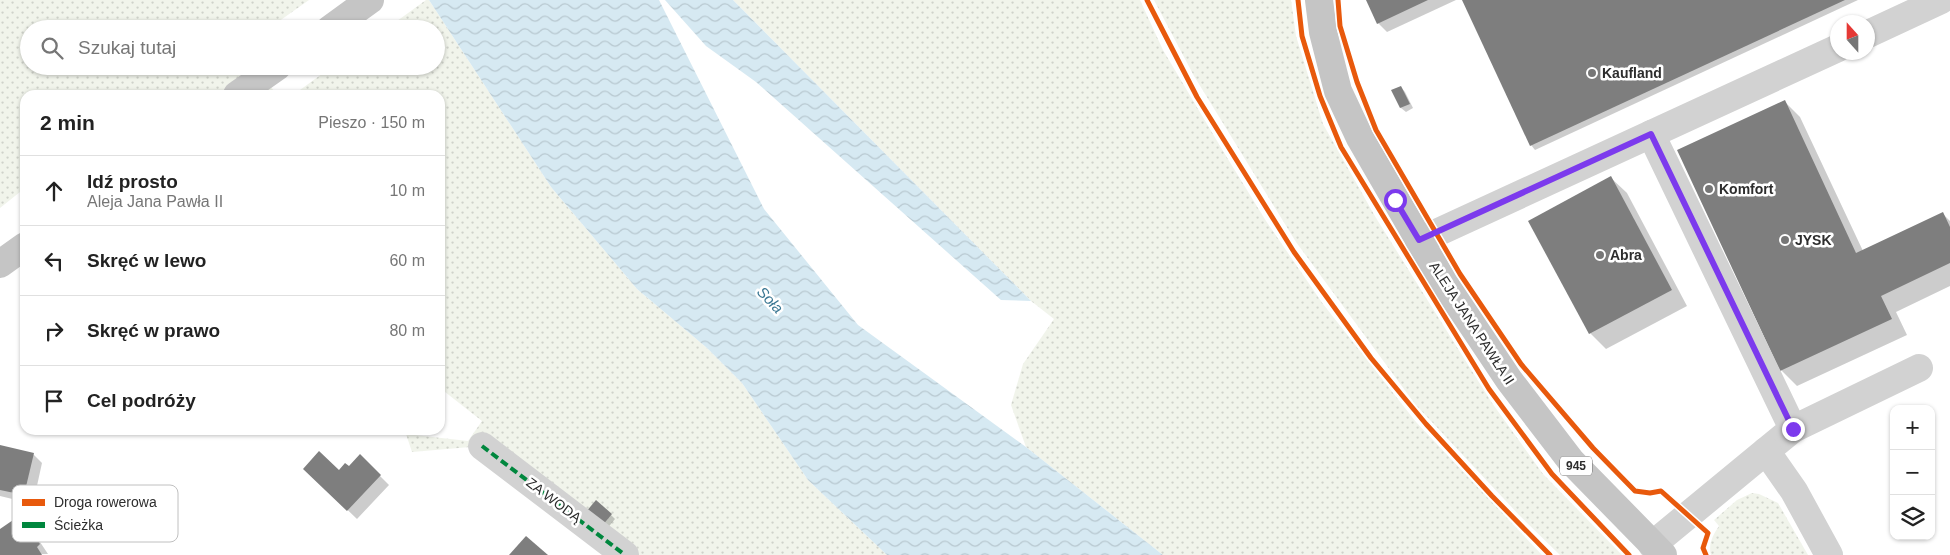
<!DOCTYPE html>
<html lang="pl">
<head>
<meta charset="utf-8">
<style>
  :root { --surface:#fff; --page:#f2f2f2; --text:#222; --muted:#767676; --line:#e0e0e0 }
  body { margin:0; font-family:Arial,sans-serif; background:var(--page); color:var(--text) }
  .controls { position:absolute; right:15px; bottom:15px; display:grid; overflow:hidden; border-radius:10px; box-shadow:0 1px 4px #0004 }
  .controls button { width:45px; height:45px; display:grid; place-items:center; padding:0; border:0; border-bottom:1px solid var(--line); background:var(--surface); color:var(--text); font:25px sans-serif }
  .compass { position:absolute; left:1830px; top:15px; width:45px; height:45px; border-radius:50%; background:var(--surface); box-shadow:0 1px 4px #0004; rotate:339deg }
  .stop { position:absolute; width:15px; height:15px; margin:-11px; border:4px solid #7c3aed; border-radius:50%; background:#fff }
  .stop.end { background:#7c3aed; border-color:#fff; box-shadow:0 1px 5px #0008 }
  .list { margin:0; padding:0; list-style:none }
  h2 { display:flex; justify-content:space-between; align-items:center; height:65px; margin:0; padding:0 20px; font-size:21px }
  h2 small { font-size:16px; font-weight:400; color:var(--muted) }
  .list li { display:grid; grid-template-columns:32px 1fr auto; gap:15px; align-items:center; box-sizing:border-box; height:70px; padding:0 20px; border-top:1px solid var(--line) }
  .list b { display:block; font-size:19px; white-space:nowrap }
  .list p { margin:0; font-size:16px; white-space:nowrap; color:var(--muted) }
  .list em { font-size:16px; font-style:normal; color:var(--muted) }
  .icon { flex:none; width:28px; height:28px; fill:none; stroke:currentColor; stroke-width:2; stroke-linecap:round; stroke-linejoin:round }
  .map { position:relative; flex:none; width:1950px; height:555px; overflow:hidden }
  .search { position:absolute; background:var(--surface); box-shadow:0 1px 4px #0004; left:20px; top:20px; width:425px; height:55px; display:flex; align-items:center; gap:12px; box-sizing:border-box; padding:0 18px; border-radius:28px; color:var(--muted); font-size:19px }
  .panel { position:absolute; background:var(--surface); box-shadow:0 1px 4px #0004; left:20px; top:90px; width:425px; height:345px; border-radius:15px }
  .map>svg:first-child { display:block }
  .grass { fill:url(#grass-dots) }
  .water { fill:url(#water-waves) }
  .shadow { fill:#0003 }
  .building { fill:#7e7e7e }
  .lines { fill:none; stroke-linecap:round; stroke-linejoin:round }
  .minor { stroke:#d2d2d2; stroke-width:28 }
  .major { stroke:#c5c5c5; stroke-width:28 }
  .quiet { stroke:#00873e; stroke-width:4; stroke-dasharray:8 4; stroke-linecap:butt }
  .cycleway-casing { stroke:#fff; stroke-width:8 }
  .cycleway { stroke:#e8590c; stroke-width:5 }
  .route { stroke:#7c3aed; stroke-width:6 }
  .poi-dot { fill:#767676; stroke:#fff; stroke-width:2 }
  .labels { text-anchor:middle; stroke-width:5; stroke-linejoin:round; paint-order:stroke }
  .shield { fill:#fff; stroke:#6c6c6c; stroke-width:1 }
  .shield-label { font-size:12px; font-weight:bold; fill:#2d2d2d }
  .poi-label { font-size:14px; font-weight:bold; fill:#2d2d2d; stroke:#fff; text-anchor:start }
  .street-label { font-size:14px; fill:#2d2d2d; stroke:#fff }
  .water-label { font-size:15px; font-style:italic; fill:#397692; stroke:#fff }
  .key { fill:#fff; stroke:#c0c0c0; stroke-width:1 }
  .key-label { font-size:14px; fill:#2d2d2d }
</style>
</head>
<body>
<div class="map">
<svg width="1950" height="555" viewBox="0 0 1950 555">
  <defs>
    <pattern id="grass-dots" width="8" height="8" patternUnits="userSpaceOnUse" patternTransform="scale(1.25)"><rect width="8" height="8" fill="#f1f4eb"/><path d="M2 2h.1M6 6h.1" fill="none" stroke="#cfd2ca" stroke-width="1.8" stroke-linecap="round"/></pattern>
    <pattern id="water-waves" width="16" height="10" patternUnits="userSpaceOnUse" patternTransform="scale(1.25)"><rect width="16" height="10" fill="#d6e9f2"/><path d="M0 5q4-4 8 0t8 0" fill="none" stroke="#b8c8d0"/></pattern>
  </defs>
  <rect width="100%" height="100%" fill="#fff"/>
  <g class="grass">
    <polygon points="0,0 309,0 268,29 29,29 29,66 255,66 277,95 25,95 25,188 0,208"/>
    <polygon points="426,0 429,0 551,187 637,289 707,348 742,383 808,480 887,555 611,555 482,446 412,452 406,434 468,441 482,421 440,388 440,95 293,95 333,66 436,66 436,29 386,29"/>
    <polygon points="733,0 1140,0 1163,50 1223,151 1266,221 1323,304 1416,422 1542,555 1163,555 1026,447 1011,405 1023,364 1054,319 1031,301"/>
    <polygon points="1154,0 1291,0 1296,36 1323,124 1376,218 1492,403 1543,474 1622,555 1560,555 1519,515 1415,404 1296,242 1194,76"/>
    <path d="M1752,493L1759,494L1778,503L1808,555H1711C1708,544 1713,535 1719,526L1714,520L1737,500Z"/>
  </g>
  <g class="water">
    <polygon points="429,0 659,0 764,209 858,325 1026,447 1163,555 887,555 808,480 742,383 707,348 637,289 551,187"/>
    <polygon points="665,0 733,0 1031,301 1001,300 756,82 706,46"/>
  </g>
  <g class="shadow">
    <polygon points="1367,0 1456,0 1387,32 1378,23"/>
    <polygon points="1464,0 1858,0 1535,150 1531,145"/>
    <polygon points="1401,87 1405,92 1413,108 1406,112 1401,108 1393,91"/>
    <polygon points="1784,101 1800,117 1863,251 1943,214 1950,221 1950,286 1896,312 1907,335 1797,386 1781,370 1679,151"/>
    <polygon points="1611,178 1627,193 1687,306 1606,349 1590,333 1530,221"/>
    <polygon points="25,316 25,339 24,338"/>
    <polygon points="0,447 33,454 42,463 33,504 0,496"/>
    <polygon points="360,456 389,485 357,519 305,469 339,472 349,468"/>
    <polygon points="587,513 611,515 615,519 606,530"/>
    <polygon points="15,520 28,535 31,533 40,542 48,554 0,555 0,530"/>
  </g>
  <g class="building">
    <polygon points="1366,0 1428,0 1377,24"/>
    <polygon points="1462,0 1845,0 1530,146"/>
    <polygon points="1401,86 1410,104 1400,108 1391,90"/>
    <polygon points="1785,100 1856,253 1943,212 1950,227 1950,263 1881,296 1892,319 1780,371 1677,150"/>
    <polygon points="1611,176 1672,290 1589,334 1528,221"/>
    <polygon points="0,445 34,453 24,495 0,490"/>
    <polygon points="319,451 339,470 345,463 349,466 360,454 381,475 347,511 303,469"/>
    <polygon points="596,500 612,514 601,527 585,513"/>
    <polygon points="16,518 27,534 31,531 40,544 37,547 42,555 0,555 0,529"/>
    <polygon points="526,536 548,555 509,555"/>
  </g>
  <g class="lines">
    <g class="minor">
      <polyline points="1868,34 1941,0"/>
      <polyline points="1651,134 1793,429 1766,451"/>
      <polyline points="1419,241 1838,48"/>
      <polyline points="1793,429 1919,368"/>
      <polyline points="482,446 625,555"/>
      <polyline points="1652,545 1766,451 1794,491 1829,555"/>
    </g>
    <g class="major">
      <polyline points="1319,0 1323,32 1338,91 1360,138 1444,283 1509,380 1571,461 1663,555"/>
      <polyline points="330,29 370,0"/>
      <polyline points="237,95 278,66"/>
      <polyline points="0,264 25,246"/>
    </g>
    <polyline class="quiet" points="482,446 625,555"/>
    <g class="cycleway-casing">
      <g id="cycleway">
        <polyline points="1147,0 1197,97 1294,252 1371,358 1426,424 1492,496 1550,555"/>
        <polyline points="1298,0 1302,36 1320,96 1341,147 1489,389 1552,474 1629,555"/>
        <polyline points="1338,0 1340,26 1357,82 1376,130 1460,274 1521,364 1593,448 1635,491 1650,493 1661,491 1708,533 1703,548 1706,555"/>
      </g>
    </g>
    <use href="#cycleway" class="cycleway"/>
  </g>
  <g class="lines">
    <polyline class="route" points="1395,200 1419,240 1651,134 1793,429"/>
  </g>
  <g class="poi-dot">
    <circle cx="1592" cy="73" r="5"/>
    <circle cx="1709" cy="189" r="5"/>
    <circle cx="1785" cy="240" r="5"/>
    <circle cx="1600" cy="255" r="5"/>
  </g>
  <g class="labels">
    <rect class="shield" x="1560" y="456.5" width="32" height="19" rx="4"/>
    <g class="shield-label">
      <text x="1576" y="470">945</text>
    </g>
    <g class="poi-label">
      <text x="1602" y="78">Kaufland</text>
      <text x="1719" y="194">Komfort</text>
      <text x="1795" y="245">JYSK</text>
      <text x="1610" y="260">Abra</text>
    </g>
    <g class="street-label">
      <text transform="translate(1472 323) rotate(57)" y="5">ALEJA JANA PAWŁA II</text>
      <text transform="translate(554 500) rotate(37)" y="5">ZA WODĄ</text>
    </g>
    <g class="water-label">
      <text transform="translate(770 300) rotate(47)" y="5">Soła</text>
    </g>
  </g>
  <rect x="12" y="485" width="166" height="57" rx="8" class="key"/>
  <rect x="22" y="499" width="23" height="7" fill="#e8590c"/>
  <rect x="22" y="522" width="23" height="6" fill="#00873e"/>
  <g class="key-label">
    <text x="54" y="507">Droga rowerowa</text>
    <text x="54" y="530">Ścieżka</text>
  </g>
</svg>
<div class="controls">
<button>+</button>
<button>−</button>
<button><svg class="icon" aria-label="layers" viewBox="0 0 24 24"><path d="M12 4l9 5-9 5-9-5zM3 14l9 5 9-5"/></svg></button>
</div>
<svg class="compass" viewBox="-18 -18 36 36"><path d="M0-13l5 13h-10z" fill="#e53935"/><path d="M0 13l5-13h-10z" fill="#767676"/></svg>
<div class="stop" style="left:1395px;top:200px"></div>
<div class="stop end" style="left:1793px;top:429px"></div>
<div class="search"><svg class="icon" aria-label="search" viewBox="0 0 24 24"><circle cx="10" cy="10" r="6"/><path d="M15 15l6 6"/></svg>Szukaj tutaj</div>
<section class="panel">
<h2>2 min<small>Pieszo · 150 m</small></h2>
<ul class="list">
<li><svg class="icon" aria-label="ahead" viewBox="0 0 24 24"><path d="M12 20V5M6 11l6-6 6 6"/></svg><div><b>Idź prosto</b><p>Aleja Jana Pawła II</p></div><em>10 m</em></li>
<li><svg class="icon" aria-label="left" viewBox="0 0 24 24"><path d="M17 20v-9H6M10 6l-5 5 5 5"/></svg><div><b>Skręć w lewo</b></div><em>60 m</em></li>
<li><svg class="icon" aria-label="right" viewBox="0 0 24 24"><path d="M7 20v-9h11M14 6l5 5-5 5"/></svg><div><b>Skręć w prawo</b></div><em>80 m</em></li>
<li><svg class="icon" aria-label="arrive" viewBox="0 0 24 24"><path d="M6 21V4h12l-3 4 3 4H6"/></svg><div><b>Cel podróży</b></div></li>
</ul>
</section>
</div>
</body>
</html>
